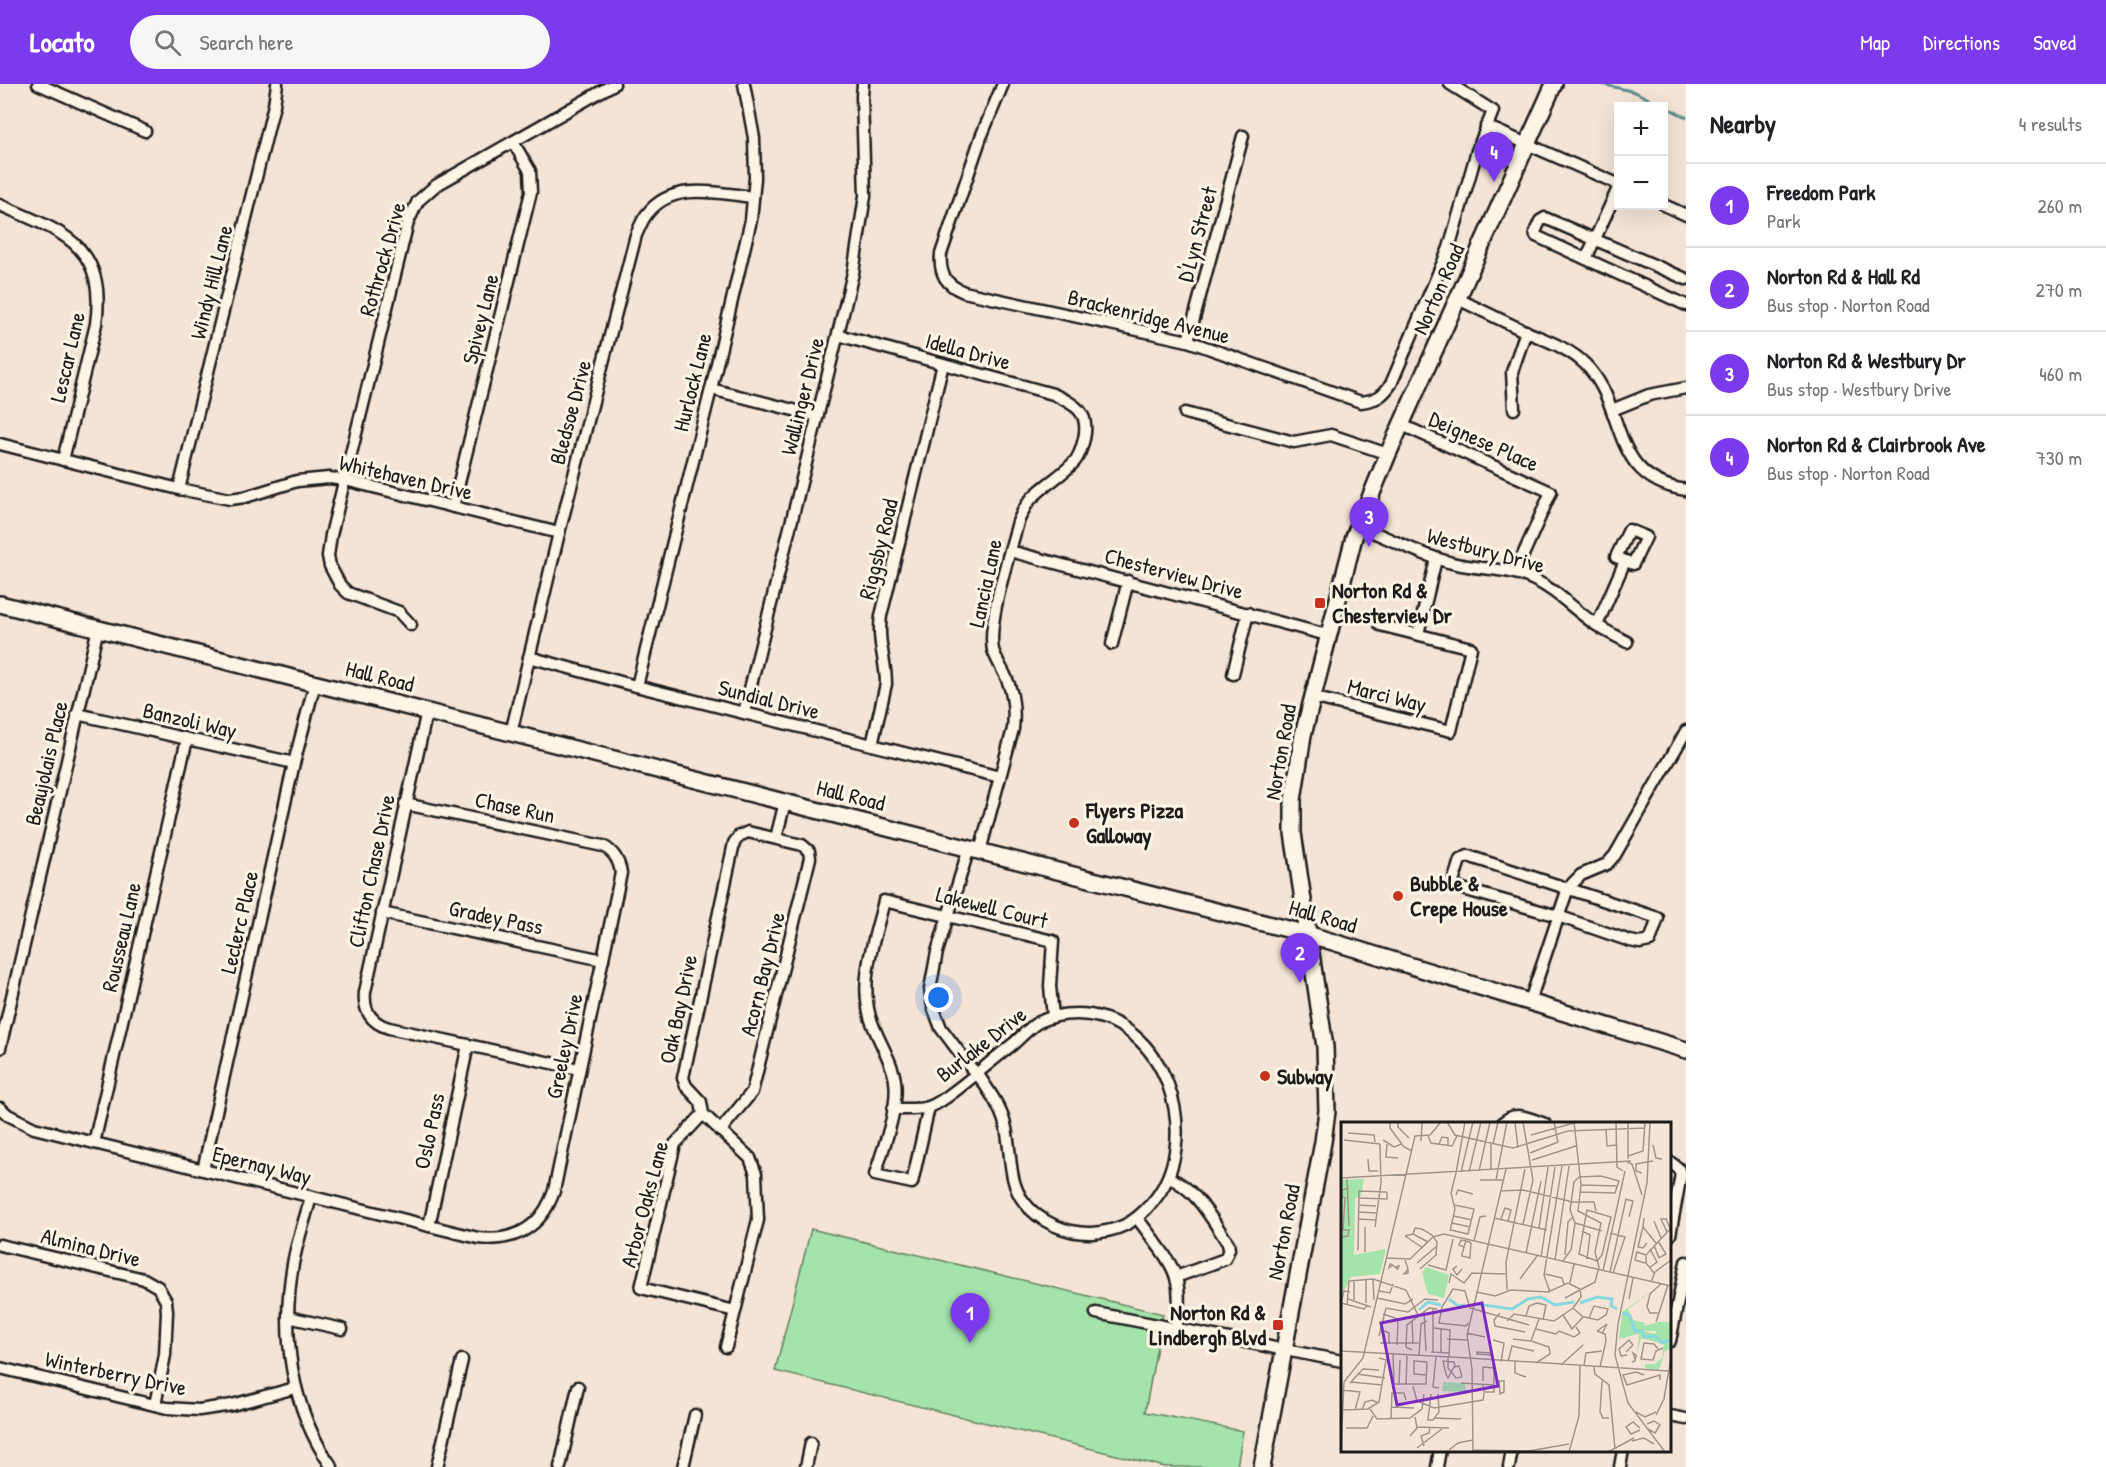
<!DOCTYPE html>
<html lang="en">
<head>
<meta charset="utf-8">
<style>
  :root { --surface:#fff; --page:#f6f6f6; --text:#202124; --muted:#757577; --line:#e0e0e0; --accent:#7c3aed }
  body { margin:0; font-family:"Patrick Hand",sans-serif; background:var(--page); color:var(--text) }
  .controls { position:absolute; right:18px; top:18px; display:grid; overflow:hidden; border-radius:0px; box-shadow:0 6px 24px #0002 }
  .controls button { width:54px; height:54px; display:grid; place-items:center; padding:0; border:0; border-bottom:2px solid var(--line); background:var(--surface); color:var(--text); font:30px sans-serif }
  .you { position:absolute; left:939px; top:914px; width:21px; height:21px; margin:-15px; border:4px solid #fff; border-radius:50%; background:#1a73e8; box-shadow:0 0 0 9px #1a73e833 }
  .badge { display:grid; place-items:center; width:39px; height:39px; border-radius:50%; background:var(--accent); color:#fff; font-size:20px; font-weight:700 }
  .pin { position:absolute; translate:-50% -50px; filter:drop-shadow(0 2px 3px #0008) }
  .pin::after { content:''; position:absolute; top:32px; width:21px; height:18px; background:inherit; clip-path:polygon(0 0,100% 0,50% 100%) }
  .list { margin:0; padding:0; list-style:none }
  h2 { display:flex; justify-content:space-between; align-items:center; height:78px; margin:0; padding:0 24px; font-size:26px }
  h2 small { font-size:20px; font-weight:400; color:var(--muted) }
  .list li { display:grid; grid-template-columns:39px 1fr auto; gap:18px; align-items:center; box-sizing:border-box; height:84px; padding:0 24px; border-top:2px solid var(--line) }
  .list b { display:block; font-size:22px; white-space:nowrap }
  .list p { margin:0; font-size:20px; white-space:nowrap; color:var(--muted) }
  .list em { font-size:20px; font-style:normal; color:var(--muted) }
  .icon { flex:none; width:33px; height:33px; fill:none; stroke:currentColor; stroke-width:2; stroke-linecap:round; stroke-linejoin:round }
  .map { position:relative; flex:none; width:1686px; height:1383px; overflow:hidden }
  header { display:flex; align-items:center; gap:36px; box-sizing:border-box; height:84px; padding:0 30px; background:var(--accent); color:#fff }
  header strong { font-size:28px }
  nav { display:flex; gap:33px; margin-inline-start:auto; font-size:21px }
  .search { width:420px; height:54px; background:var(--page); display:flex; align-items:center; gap:15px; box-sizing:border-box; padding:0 21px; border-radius:33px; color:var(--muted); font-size:22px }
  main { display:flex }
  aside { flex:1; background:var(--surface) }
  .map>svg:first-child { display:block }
  .green { fill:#a4e3aa; stroke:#608063; stroke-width:1.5 }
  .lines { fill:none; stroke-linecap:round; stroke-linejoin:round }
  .stream { stroke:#5c8c91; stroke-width:3 }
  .street-casing { stroke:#1c1c1c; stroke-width:15 }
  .secondary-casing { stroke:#1c1c1c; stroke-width:20 }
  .street { stroke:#fcf5e5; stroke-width:10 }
  .secondary { stroke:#fcf5e5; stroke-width:15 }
  .poi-dot { fill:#c8321e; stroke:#fcf5e5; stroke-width:2 }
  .labels { text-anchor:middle; stroke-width:6; stroke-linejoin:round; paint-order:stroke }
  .street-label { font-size:22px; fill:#1c1c1c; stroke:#fcf5e5 }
  .poi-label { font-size:22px; font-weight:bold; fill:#1c1c1c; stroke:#fcf5e5; text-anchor:start }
  .inset-river { fill:none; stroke:#86d7df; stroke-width:3 }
  .inset-road { fill:none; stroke:#9e948b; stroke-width:1.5 }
  .view { fill:#7b2cbf; fill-opacity:0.15; stroke:#7b2cbf; stroke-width:3 }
  .inset-edge { fill:none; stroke:#1c1c1c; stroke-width:3 }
</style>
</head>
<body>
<header>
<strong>Locato</strong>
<div class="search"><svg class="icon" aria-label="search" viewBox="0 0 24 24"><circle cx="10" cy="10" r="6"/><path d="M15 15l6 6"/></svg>Search here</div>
<nav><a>Map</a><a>Directions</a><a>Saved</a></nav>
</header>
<main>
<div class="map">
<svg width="1686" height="1383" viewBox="0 0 1686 1383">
  <rect width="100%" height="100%" fill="#f5e4d5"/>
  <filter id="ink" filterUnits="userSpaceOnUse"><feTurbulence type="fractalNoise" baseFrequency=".0167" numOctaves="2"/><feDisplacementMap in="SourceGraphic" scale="12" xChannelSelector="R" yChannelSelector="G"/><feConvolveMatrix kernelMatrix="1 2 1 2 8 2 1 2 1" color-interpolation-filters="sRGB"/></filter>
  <g filter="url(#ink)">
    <polygon class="green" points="811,1145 1163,1230 1145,1328 1243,1347 1237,1383 1165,1383 775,1287"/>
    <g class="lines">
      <polyline class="stream" points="1602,0 1635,8 1686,33"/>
      <g class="street-casing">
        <g id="street">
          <polyline points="38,0 145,47"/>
          <path d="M1003,0L981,53L941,170C939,190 946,201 964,208L1188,257L1361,318C1376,316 1382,313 1391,300L1449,164L1477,67L1493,27L1450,0"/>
          <polyline points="1486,42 1618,100"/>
          <path d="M0,121C62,148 107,160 96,240L63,376"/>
          <polyline points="1664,121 1686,131"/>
          <polyline points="1586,175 1618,104"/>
          <polyline points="1686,195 1545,134 1540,137 1535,148 1536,152 1686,221"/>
          <path d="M1458,215C1481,226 1505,238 1529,249C1548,257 1570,265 1585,280C1628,322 1607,394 1686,406"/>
          <path d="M838,251L1053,310C1076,321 1090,328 1084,355C1082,363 1080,371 1075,377C1063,391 1045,400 1032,414C1025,421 1022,429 1018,438C1010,468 987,538 993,566C996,575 1001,583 1005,591C1014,609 1015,626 1013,645L980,767"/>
          <polyline points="1188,257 1243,52"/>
          <polyline points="711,305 817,332"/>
          <polyline points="1514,325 1512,288 1526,247"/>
          <polyline points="1612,326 1649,311 1686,304"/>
          <polyline points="1185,329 1294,358 1331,351 1388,370"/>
          <polyline points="1402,341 1551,408 1515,489"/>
          <polyline points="0,360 179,405 230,415 245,413 297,397 329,394 345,396 559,449"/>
          <polyline points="179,405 274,21 277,0"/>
          <polyline points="453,423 531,108 530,87 513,58"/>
          <path d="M1358,442C1390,454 1419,471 1452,479C1478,486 1507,483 1532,495C1557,506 1573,525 1595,540C1605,547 1616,552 1627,558"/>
          <polygon points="1629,446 1646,453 1633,480 1616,473"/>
          <polyline points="1010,467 1327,551"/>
          <polyline points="411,541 399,528 348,509 340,501 330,482 328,472 331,451 408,138 418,117 435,102 614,0"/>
          <polyline points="1597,541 1625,477"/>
          <polyline points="1418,550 1436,475"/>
          <polyline points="1112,560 1128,497"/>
          <polyline points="529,573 628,600 1000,693"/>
          <polyline points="1233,590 1248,529"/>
          <polyline points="637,602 711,305 751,136 755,94 754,54 744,0"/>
          <polyline points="1312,613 1451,647 1471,564 1380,541"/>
          <path d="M427,627L365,908C363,926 371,939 389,944L579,985"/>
          <polyline points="744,629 853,189 865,112 862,12 863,0"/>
          <polyline points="77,630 294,679"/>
          <path d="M511,649L559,449L636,151C639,145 642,136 647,130C672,97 717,109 753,113"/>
          <path d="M872,661L886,600C886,575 877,559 881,532L943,280"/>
          <polyline points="776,754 785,718"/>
          <polygon points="1468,772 1658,834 1650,857 1640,859 1630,857 1558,832 1456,803 1453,798 1460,776"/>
          <polyline points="382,829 603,876"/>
          <polyline points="1530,917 1568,804 1581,791 1607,780 1615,771 1686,647"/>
          <polyline points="0,964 98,544"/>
          <path d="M929,1023L912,1099L875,1091C883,1064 899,1025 895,997C893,978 876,953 870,933C859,894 875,854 884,817L1053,857L1050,902L1053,933"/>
          <path d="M0,1024L8,1031L34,1044L478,1154C515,1158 542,1143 554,1107L621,789C619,776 614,768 603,762L405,720"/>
          <path d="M893,1025C904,1025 919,1026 929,1023C940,1019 951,1010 960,1003C978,989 995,974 1013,960C1021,953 1028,945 1037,939C1048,933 1064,930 1077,930C1166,931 1207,1057 1151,1120C1133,1140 1118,1147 1092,1149C1067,1150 1039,1138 1024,1118C1007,1097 1012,1065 1005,1040C1000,1022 989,1007 979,992L971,984L941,944L933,923L930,905L937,868L969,764"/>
          <polyline points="703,1030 675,1060 641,1204 735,1227"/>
          <path d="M1502,1040C1514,1025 1531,1035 1545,1040"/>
          <polyline points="720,1047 752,1008 810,774 809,767 802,761 748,748 739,752 734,759 683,994 686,1002 701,1018 703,1030 750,1074 756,1090 758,1136 726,1263"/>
          <polyline points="94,1059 187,655"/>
          <polyline points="1670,1078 1678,1084 1681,1090 1670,1151"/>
          <polyline points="203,1086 294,679 315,599"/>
          <path d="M1169,1094C1196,1104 1212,1136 1228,1159L1229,1165L1225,1175L1176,1193"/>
          <path d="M311,1113C305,1135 297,1157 293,1180C281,1249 290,1324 332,1383"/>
          <path d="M1138,1135C1149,1151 1171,1175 1176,1194C1181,1211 1178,1229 1176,1245"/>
          <polyline points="429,1142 468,961"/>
          <polyline points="0,1161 144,1195 158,1203 166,1217 167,1228 165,1271 155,1321"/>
          <polyline points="1096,1229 1342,1277"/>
          <polyline points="288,1233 342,1245"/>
          <polyline points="1670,1257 1686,1178"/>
          <polyline points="0,1284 167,1324 199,1326 232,1321 295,1304"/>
          <polyline points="1670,1332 1686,1335"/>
          <polyline points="437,1383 462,1276"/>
          <polyline points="560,1383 578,1303"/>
          <polyline points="683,1383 695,1331"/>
          <polyline points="806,1383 811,1359"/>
          <polyline points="1437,1383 1440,1366"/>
          <polyline points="1509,1383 1512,1366"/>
          <polyline points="1620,1383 1623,1366"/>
        </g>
      </g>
      <g class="secondary-casing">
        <g id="secondary">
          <polyline points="0,520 1307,850 1686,966"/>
          <polyline points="1262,1383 1323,1058 1327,1027 1325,963 1293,749 1293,716 1303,651 1354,453 1388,370 1554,0"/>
        </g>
      </g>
      <use href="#street" class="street"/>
      <use href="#secondary" class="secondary"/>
    </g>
  </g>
  <g class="poi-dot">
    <rect x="1314" y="513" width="12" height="12" rx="3"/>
    <circle cx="1074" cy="739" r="6"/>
    <circle cx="1398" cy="812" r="6"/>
    <circle cx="1265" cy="992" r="6"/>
    <rect x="1272" y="1235" width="12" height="12" rx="3"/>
  </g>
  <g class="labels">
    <g class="street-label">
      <text transform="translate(1197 150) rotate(-75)" y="8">D'Lyn Street</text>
      <text transform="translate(382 175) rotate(-74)" y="8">Rothrock Drive</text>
      <text transform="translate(211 198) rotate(-76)" y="8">Windy Hill Lane</text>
      <text transform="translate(1438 205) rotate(-66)" y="8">Norton Road</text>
      <text transform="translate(1149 232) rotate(14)" y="8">Brackenridge Avenue</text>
      <text transform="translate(480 235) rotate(-76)" y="8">Spivey Lane</text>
      <text transform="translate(968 267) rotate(15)" y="8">Idella Drive</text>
      <text transform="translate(67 273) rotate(-77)" y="8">Lescar Lane</text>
      <text transform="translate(692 298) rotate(-76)" y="8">Hurlock Lane</text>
      <text transform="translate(802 312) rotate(-76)" y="8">Wallinger Drive</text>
      <text transform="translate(570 328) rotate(-75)" y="8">Bledsoe Drive</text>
      <text transform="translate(1484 357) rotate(24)" y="8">Deignese Place</text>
      <text transform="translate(406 393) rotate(13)" y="8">Whitehaven Drive</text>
      <text transform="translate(878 465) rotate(-76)" y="8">Riggsby Road</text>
      <text transform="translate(1486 466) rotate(15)" y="8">Westbury Drive</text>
      <text transform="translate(1174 489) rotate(15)" y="8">Chesterview Drive</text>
      <text transform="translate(985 499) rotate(-78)" y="8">Lancia Lane</text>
      <text transform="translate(380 592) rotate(14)" y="8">Hall Road</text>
      <text transform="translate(1387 611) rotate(14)" y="8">Marci Way</text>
      <text transform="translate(769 615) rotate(14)" y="8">Sundial Drive</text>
      <text transform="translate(190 636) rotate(13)" y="8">Banzoli Way</text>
      <text transform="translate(1280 668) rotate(-80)" y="8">Norton Road</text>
      <text transform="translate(46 679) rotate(-77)" y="8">Beaujolais Place</text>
      <text transform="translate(851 711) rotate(14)" y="8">Hall Road</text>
      <text transform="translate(515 723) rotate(12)" y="8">Chase Run</text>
      <text transform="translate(371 787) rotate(-78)" y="8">Clifton Chase Drive</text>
      <text transform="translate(992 823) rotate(14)" y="8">Lakewell Court</text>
      <text transform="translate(1323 832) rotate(16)" y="8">Hall Road</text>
      <text transform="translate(496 833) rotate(12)" y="8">Gradey Pass</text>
      <text transform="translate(239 838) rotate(-77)" y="8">Leclerc Place</text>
      <text transform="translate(121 853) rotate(-77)" y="8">Rousseau Lane</text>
      <text transform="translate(762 890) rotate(-76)" y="8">Acorn Bay Drive</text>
      <text transform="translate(678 925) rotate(-78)" y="8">Oak Bay Drive</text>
      <text transform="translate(981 960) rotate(-38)" y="8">Burlake Drive</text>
      <text transform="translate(564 962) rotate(-78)" y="8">Greeley Drive</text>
      <text transform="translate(429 1047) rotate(-78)" y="8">Oslo Pass</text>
      <text transform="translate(262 1081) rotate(14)" y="8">Epernay Way</text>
      <text transform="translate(644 1120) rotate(-75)" y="8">Arbor Oaks Lane</text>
      <text transform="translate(1283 1148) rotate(-79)" y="8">Norton Road</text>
      <text transform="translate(91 1163) rotate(14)" y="8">Almina Drive</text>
      <text transform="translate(116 1289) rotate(12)" y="8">Winterberry Drive</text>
    </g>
    <g class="poi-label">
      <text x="1332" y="514">Norton Rd &amp;<tspan x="1332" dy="25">Chesterview Dr</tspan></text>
      <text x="1086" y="734">Flyers Pizza<tspan x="1086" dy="25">Galloway</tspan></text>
      <text x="1410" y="807">Bubble &amp;<tspan x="1410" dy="25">Crepe House</tspan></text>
      <text x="1277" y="1000">Subway</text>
      <text x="1266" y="1236" text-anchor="end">Norton Rd &amp;<tspan x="1266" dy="25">Lindbergh Blvd</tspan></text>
    </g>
  </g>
  <g transform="translate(1341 1038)">
    <rect width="330" height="330" fill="#f5e4d5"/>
    <path d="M23,57L20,74L14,76L13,133L45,127L39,152L10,155L0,174V58ZM85,145L108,153L103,176L87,172L81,151ZM318,200H330V220L323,222L306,217L315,213V209H302L303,204ZM102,260L124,261V267L130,270L101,269Z" fill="#a4e3aa"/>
    <path d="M0,117H13L11,137H17L16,144L8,145L4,134H0ZM316,165L287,187L292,198L304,201L302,209L314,212L316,208L315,214L322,217L330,212V227L324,229L318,248L304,246V242H314L321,236L323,222L300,216L296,233L298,212L278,217L281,190Z" fill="#a4e3aa"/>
    <path class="inset-river" d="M108,177L117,184L124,183M239,181L256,175L271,177L270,184L276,187M135,182L171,187L187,177L200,175L214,183L233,180M78,188L87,180L100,183M282,191L289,194L294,209H301L303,215L314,214L321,221L330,217"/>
    <path class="inset-road" d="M49,0V6L63,25L71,29M57,0V5L68,16M106,0L114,13L172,26L227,9L304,6M174,0L177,26M213,0L217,21M275,0L276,45L282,49M309,0L306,61L277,202L274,233L287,281L324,330M265,7L266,24L275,23M7,11L33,13L34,20M190,13L233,1M87,14L90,21L111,24L116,14M3,18L39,22M42,18L53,25L61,22M80,19L81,0M46,22L45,35L57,36M98,22L101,15L107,16V23M150,22V48M152,22L157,0M312,23L315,36L321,37M189,31L217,20M287,34L302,29L304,0M27,37L28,49H37M287,37V0M191,38L235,24M286,40L291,42L301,73M138,49L149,0M120,50L132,0M128,50L140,0M115,51L124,0M301,51L295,49V42L312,39M238,55L260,54L278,59L274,71L239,70M0,56L290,39M6,57L8,104M139,58H162M155,58L166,0M240,63L277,64M159,69L182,68L232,80H253L255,89M115,73L117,68L132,72M5,76L1,75V68L8,66M17,76L46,77V70M284,77L292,79L288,95M17,83L35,84M246,88L270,95L261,133L256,139L238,132ZM17,90L35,91M113,94L131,98M153,96L206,108M303,96L302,105L315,121M17,97L35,98M160,97L164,86L170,88L167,99M313,99L320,116M111,101L129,105M234,101L261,109M182,102L192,58L182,0M24,105V130M34,105L40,61L39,22M302,105L297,125L302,126L306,121M198,106L207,45M2,108L4,76M110,108L127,112L133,87L113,83M109,109L114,87L110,71L115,51M241,109L249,113L246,137M326,110L320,97H325L329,106M269,111L284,115L272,151M72,112L74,106L81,107L91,113L96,120L95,133L79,147M64,114L72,112L87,120M64,114L82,126M0,115L7,114L8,108H2M133,119L139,95L145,94M313,123L318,136L325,132L317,119M123,125L118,123L120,118L125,119L128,120L130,121L129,136L121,134V132L122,129L123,125L125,119V117M17,128L18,69L46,70M185,131L200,59M224,133L227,100L231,96M200,135L214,45M45,136L69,137L92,115L103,112L330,164M64,138L67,147L63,152L67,151V147M214,138L228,44M221,140L230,128L234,101L229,88L233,60L238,55M76,141L96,124M304,141L294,138L296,130L305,133M52,143L48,146L49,142H50L54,145L56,147H57L58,144L54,145M87,143L105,148L112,117M116,144L112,147L116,153L121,147M308,146L316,140L309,127M262,149L284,49M269,150L285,77M313,151L305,141V133L330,106M204,152L221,156L223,162M32,157L33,178M179,157L196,134M310,160L314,150L330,138M108,161L110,152L123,161L131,151L165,152M229,161L233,142M166,168L165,140L184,47M38,169L49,171L52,162M136,170L154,174L170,168L207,170L227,161L239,167M209,170L203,153L221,44M36,176L64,182L72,177M224,176L254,160L258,145L254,130L260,101L237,89L240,63L233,0M7,177L30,185M288,177L292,156M13,178V158M0,181L23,187L27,183M0,181L3,169L9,170M25,181V157M196,181L205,183L202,198M6,183L8,159L32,157L65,168L77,193M232,186L242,195H244L248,196L257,198L265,193L267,187L253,184L248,196M83,190L85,229M159,191L153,198L154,204L184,210M317,191H309L306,185L309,172L320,162M42,192L57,197L56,223M222,193L231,207L242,195M185,194L188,184L196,181M71,198L72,221M166,199L173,192L213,199L232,186L240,175L239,167M315,200L327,163M127,201L125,204L98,201L101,185L112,167L124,169L129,186L188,203M93,206L109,208L108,235M39,207L48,211V222M100,207V230M195,207L215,212L218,209M218,209L233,215L239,211L235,205M256,209L264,212L265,219L259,245M256,209L266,202L261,212M126,211L144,215M38,214L45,186L67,190L84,177L97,178M106,217L126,218M172,217L190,219M152,218L163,221L160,240M39,221H79M317,227L313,222L303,221L300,237L312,238L315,229L322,226M71,228L65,225L66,203L88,186L96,187M0,229L128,236M90,230L108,231M92,230V186M136,230L149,231V233L136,232ZM285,230L292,223L288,218L278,227L280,234L286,233M52,232L53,262H85L86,240L73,239M78,234L80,202L86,199M95,235L92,265L98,266M107,235V246L115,256L121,255M128,236L327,249M73,238V252L86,253M167,240L171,224L193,229M174,240V251L185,255M291,240L294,239V238L295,235V233L292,231L294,237M195,241L209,232L208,225L190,219L198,197M220,243L242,223M243,244L245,231L261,229M253,245L254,252L268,263L274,327M16,252L44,256M105,252L107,256L113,245L118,244L121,255M105,252L102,239L113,240L114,244M303,253L295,250L282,253L286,263L319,253V258M142,259V245L153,246V270H143L142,263M158,259H163V270L159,272ZM261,259L259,290L262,296H268M10,260L41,263M9,261L22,247L38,248M120,261L153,263M58,263L59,238M65,263L66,233M72,264L76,279L93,286L142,278L143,271M0,268L19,270L14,288M90,272L87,298H92L98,290L97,272M51,285L73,286M29,287L36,297L69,296L81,287L83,272M1,288L27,287L38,280L45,238L38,236M21,288L24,280L31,278L37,281M295,290L304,295L315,290M315,293L323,277L330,236M50,296L51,271H63L65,278M93,296L120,297M306,302L313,299L319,303L314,311L307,307M76,305L108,306M5,306H26L32,294M299,308L290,312L285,305L292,300L299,306M69,314L76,306L74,295M291,319L303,316L313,322M83,324L80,314L88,311L89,305M76,326L101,307M0,327L3,260L22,236L74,14L89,13L100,0M108,328L117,321L132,318M132,328L188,329L228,322M132,330L131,247L126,213L165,47M228,330L238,294L239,244M267,330L293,316"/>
    <path class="view" d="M141,181L157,264L56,283L40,201Z"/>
    <rect width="330" height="330" class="inset-edge"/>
  </g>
</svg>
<div class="controls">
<button>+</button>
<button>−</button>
</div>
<div class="you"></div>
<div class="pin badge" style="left:970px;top:1259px">1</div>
<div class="pin badge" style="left:1300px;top:899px">2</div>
<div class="pin badge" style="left:1369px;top:463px">3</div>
<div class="pin badge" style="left:1494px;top:98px">4</div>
</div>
<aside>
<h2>Nearby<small>4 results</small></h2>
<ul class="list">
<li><span class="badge">1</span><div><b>Freedom Park</b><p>Park</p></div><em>260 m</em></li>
<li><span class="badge">2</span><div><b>Norton Rd &amp; Hall Rd</b><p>Bus stop · Norton Road</p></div><em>270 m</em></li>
<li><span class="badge">3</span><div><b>Norton Rd &amp; Westbury Dr</b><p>Bus stop · Westbury Drive</p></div><em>460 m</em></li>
<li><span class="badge">4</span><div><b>Norton Rd &amp; Clairbrook Ave</b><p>Bus stop · Norton Road</p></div><em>730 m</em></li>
</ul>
</aside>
</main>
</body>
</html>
